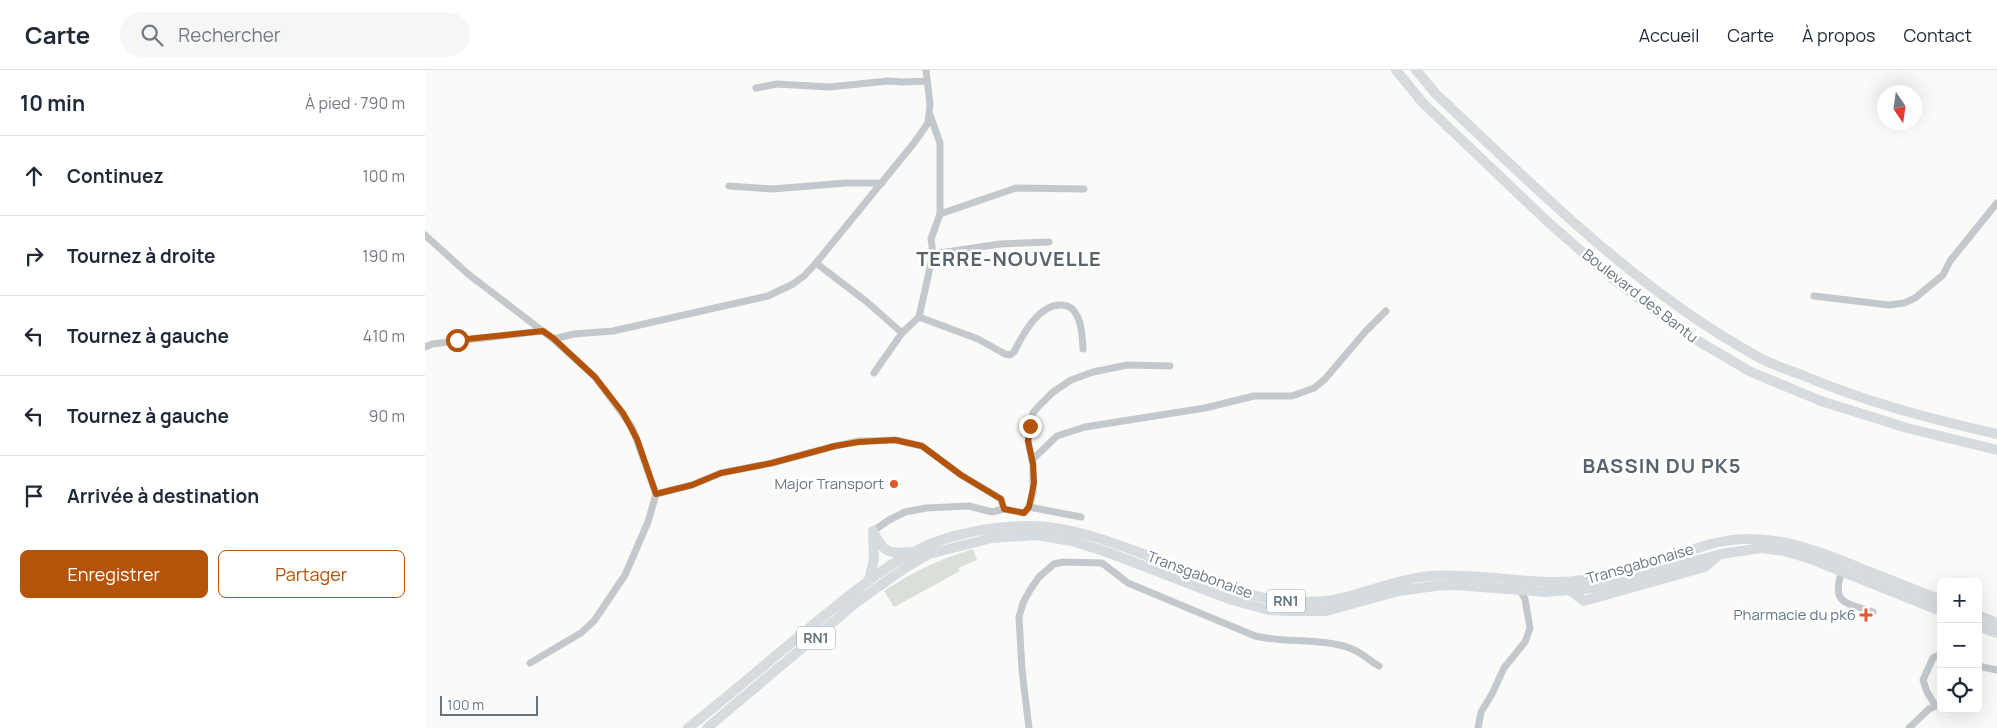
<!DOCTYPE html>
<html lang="fr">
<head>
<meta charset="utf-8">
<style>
  :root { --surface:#fff; --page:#f6f6f7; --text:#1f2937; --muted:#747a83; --line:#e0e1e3; --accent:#b45309 }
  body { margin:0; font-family:Manrope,sans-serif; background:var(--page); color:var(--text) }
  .controls { position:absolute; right:15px; bottom:15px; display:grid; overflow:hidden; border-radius:8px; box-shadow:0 5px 20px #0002 }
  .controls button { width:45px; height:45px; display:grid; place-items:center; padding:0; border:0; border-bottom:1px solid var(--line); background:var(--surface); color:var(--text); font:25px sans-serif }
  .compass { position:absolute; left:1452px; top:15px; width:45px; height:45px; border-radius:50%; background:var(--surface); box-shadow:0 5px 20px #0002; rotate:167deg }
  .scale { position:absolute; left:15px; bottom:12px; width:98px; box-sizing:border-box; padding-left:5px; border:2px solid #657683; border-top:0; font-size:14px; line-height:18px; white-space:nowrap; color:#657683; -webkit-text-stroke:4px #fff; paint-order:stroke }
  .stop { position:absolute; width:15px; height:15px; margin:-11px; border:4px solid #b45309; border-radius:50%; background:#fff }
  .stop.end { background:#b45309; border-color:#fff; box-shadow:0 1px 5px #0008 }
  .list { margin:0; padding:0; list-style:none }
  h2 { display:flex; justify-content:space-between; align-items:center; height:65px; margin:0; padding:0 20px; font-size:21px }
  h2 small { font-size:16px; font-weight:400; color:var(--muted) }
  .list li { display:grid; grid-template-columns:32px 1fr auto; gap:15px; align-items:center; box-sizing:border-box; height:80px; padding:0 20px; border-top:1px solid var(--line) }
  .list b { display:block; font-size:19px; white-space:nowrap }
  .list em { font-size:16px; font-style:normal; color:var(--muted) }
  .actions { display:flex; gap:10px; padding:15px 20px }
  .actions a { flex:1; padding:11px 0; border:1px solid var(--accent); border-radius:8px; text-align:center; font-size:18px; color:var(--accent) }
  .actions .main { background:var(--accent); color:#fff }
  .icon { flex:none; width:28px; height:28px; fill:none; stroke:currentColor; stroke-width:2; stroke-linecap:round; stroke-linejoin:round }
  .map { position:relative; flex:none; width:1572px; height:658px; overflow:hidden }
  header { display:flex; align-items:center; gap:30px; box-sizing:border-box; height:70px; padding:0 25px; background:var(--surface); border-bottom:1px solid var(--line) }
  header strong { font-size:24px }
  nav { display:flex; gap:28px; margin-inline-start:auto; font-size:18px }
  .search { width:350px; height:45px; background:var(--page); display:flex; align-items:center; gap:12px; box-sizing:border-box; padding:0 18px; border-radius:28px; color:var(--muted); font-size:19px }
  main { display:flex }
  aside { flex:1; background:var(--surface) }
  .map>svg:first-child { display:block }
  .green { fill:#dadfd7 }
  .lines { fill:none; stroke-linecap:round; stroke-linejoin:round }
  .minor { stroke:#c3c8cc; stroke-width:7 }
  .highway { stroke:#d6dbdf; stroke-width:10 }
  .route { stroke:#b45309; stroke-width:6 }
  .poi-dot { fill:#e4572e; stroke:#fff; stroke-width:2 }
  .labels { text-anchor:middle; stroke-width:5; stroke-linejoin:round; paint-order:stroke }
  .shield { fill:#fff; stroke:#939fa8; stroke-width:1 }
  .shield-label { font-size:14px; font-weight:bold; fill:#657683 }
  .street-label { font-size:15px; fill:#657683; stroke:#fff }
  .poi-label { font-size:15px; fill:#657683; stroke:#fff; text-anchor:end }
  .district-label { font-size:20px; font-weight:bold; letter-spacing:1px; fill:#57646e; stroke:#fff }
</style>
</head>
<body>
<header>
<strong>Carte</strong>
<div class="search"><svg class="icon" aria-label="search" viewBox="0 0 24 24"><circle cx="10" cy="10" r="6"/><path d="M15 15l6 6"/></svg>Rechercher</div>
<nav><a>Accueil</a><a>Carte</a><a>À propos</a><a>Contact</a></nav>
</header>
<main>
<aside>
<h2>10 min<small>À pied · 790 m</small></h2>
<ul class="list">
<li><svg class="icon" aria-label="ahead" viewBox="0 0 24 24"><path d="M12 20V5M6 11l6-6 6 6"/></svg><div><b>Continuez</b></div><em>100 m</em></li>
<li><svg class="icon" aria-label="right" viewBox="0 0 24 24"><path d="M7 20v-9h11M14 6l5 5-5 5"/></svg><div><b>Tournez à droite</b></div><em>190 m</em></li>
<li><svg class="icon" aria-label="left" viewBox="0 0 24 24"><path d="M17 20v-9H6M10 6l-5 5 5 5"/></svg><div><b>Tournez à gauche</b></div><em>410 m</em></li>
<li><svg class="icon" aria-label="left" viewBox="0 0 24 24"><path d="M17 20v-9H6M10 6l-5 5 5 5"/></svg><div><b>Tournez à gauche</b></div><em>90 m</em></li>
<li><svg class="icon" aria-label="arrive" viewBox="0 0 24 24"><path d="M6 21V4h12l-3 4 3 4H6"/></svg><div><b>Arrivée à destination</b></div></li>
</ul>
<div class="actions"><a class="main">Enregistrer</a><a>Partager</a></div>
</aside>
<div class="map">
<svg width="1572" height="658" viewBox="0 0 1572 658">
  <rect width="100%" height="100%" fill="#fafaf8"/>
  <path class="green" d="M548,479L552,490L533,498L535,501L469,537L459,521C487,502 515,489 548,479Z"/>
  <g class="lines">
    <g class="minor">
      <polyline points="331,18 352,14 404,17 463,11 478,12 502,11"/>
      <path d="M505,45L515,73V144L506,169L508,184L494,247L553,269L580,284L585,285L589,282C598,264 614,234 636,235C641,235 646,237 649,241C657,251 657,266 658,279"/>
      <polyline points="304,116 348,119 421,113 457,113"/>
      <polyline points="515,144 591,118 659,119"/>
      <polyline points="0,165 43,204 128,269 170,307 207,357 231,424 267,415 296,403 347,393 410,376 434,371 471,370 497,376 536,405 576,429 579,439"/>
      <polyline points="508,184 575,174 624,172"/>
      <polyline points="391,193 442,232 477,263"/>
      <polyline points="1389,226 1464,235 1479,233 1490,228 1518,205 1525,191 1572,133"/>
      <polyline points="128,269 149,264 188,261 343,226 368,214 379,206 391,193 489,73 503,53 505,34 501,0"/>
      <polyline points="0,277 7,274 118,261"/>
      <polyline points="449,303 477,263 494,247"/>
      <polyline points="607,390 632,366 660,357 780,338 829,326 867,326 889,318 900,309 940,262 961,241"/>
      <polyline points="604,437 656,447"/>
      <polyline points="448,461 464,450 480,442 501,438 544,436 567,442 579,439 599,443 604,437 608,423 608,394 603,371 608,343 613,337 628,322 646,310 668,302 702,295 745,296"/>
      <path d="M1417,500C1406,535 1420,532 1448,542"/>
      <polyline points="105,593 156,563 169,551 200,505 223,452 231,424"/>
      <polyline points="1553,596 1572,600"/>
      <path d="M604,658L597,600L594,547L598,533L605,520L614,507L629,494L638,492L677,493L703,513L830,566C860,573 900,568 927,579C937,583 945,591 954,596"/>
      <polyline points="1053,658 1056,642 1067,624 1079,598 1100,572 1105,558 1100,529 1095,520"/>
      <polyline points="1484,658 1504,639 1509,637 1510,635 1502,622 1498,610 1508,588 1516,584"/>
    </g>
    <g class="highway">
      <polyline points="971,0 998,33 1123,152 1188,209 1258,262 1326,302 1396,331 1482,358 1572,380"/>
      <path d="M991,0L1011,24C1112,119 1212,221 1335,288C1348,295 1363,300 1377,305C1440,332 1506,349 1572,364"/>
      <path d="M450,465C459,483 466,484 485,482"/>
      <polyline points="444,510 449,489 448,461"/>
      <polyline points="1146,521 1159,531 1280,497 1293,486"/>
      <polyline points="1553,545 1572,553"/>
      <polyline points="1553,556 1572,563"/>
      <path d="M263,658C309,622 353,583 399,546C441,512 484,475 538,464C558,459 584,456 605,456C656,456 719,485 767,503C795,513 821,526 851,530C875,533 901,533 925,526C951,519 976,509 1004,506C1055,502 1107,517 1159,510C1204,505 1246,484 1290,473C1342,460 1392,480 1440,500C1465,510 1491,520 1516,530"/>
      <polyline points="282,658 432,532 480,498 504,484 567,468 611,465 647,471 682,482 807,530 844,540 863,541 901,541 974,521 1010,516 1031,515 1120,522 1169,518 1296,484 1336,478 1359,481 1386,489 1516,541"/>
    </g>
  </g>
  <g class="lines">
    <polyline class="route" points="32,270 118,261 128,268 170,307 198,343 212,369 231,424 267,415 296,403 347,393 410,376 434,372 470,370 497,376 536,405 576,429 579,439 599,443 604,437 609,413 608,394 603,371 605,356"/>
  </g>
  <g class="poi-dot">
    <circle cx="469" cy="414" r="5"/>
    <path d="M1438.5 537.5h5v5h5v5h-5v5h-5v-5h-5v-5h5z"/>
  </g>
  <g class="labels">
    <g class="shield">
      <rect x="842" y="519.5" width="38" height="23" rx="4"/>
      <rect x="372" y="556.5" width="38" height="23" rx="4"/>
    </g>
    <g class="shield-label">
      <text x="861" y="536">RN1</text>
      <text x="391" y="573">RN1</text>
    </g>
    <g class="street-label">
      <text transform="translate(1215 226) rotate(38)" y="5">Boulevard des Bantu</text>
      <text transform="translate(1215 494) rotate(-16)" y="5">Transgabonaise</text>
      <text transform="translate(775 505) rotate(20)" y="5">Transgabonaise</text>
    </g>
    <g class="poi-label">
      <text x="459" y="419">Major Transport</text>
      <text x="1431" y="550">Pharmacie du pk6</text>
    </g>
    <g class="district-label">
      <text x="584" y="196">TERRE-NOUVELLE</text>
      <text x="1237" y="403">BASSIN DU PK5</text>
    </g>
  </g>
</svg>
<div class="controls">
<button>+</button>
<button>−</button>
<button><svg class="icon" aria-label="locate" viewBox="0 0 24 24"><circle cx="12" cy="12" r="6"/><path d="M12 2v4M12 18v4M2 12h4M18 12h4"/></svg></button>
</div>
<svg class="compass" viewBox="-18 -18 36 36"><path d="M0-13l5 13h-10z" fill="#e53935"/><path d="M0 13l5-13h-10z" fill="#747a83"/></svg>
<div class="scale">100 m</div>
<div class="stop" style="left:32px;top:270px"></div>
<div class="stop end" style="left:605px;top:356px"></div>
</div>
</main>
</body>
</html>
